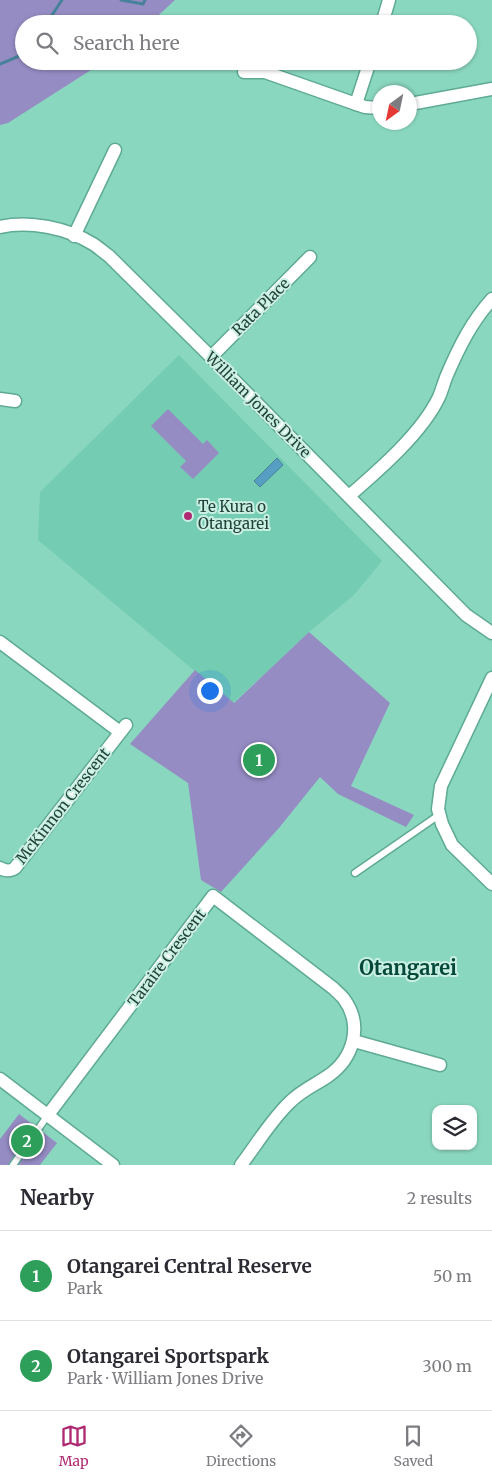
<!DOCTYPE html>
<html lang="en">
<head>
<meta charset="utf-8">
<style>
  :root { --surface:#fff; --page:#f2f2f3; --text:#2b2b33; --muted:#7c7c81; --line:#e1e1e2; --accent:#ae2971 }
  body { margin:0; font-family:Merriweather,serif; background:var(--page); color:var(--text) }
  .controls { position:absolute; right:15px; bottom:15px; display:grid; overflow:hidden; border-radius:10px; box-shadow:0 1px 4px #0004 }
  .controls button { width:45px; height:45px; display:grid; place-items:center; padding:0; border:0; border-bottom:1px solid var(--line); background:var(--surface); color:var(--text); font:25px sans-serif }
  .compass { position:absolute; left:372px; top:85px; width:45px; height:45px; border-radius:50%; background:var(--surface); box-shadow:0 1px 4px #0004; rotate:213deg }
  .you { position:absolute; left:209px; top:690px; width:18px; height:18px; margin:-12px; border:4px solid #fff; border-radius:50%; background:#1a73e8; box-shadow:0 0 0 8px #1a73e833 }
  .badge { display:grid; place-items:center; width:32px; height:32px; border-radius:50%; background:var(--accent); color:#fff; font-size:16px; font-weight:700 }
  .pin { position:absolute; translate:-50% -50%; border:2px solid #fff; box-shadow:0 1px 5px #0006 }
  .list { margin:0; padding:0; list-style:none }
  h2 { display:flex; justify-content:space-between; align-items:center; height:65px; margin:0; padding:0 20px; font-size:21px }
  h2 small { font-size:16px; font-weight:400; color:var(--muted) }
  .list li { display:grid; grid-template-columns:32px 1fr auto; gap:15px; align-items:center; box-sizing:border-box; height:90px; padding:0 20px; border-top:1px solid var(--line) }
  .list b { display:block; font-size:19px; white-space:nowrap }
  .list p { margin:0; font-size:16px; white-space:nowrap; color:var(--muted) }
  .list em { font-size:16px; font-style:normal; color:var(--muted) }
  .icon { flex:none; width:28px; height:28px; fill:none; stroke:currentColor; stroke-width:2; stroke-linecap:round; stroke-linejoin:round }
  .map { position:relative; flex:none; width:492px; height:1165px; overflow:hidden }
  .search { position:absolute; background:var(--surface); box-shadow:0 1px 4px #0004; left:15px; right:15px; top:15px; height:55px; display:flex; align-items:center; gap:12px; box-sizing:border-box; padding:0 18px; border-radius:28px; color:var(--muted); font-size:19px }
  .sheet { height:245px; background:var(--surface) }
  nav { display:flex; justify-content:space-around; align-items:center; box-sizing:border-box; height:70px; border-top:1px solid var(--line); background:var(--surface); font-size:14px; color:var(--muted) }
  nav a { display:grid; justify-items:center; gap:2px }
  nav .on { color:var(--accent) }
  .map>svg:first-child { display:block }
  .built { fill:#74ccb2 }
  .green { fill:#968cc4 }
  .water { fill:#579ec3; stroke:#47829a }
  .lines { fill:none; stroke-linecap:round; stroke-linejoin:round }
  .stream { stroke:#47829a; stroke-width:3 }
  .lane-casing { stroke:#5eaa94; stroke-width:9 }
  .street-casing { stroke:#5eaa94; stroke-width:15 }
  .lane { stroke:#fff; stroke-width:6 }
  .street { stroke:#fff; stroke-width:12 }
  .poi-dot { fill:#ae2971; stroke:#caefe3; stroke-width:2 }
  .labels { text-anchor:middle; stroke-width:4; stroke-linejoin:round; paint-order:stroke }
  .street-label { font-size:15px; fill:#224239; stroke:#caefe3 }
  .poi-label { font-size:15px; fill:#224239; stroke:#caefe3; text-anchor:start }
  .district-label { font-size:20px; font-weight:bold; fill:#044839; stroke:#caefe3 }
</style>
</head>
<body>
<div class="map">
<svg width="492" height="1165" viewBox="0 0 492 1165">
  <rect width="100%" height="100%" fill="#8ad7bf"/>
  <polygon class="built" points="179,355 382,561 354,595 309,632 233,703 38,540 40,492"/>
  <g class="green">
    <polygon points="0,0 175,0 149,24 24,24 24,61 105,61 8,123 0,125"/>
    <polygon points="168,409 203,444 207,440 219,453 193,479 180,467 186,461 151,426"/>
    <polygon points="309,632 390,703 351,786 414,815 406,827 338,794 320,777 279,828 221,892 201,880 188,783 130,744 195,670 234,703"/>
    <polygon points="19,1114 57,1143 40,1165 0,1165 0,1139"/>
  </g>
  <polygon class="water" points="277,458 283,465 260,487 254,481"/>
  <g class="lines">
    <g class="stream">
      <polyline points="121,0 143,4 145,0"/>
      <polyline points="46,24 62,0"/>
      <polyline points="0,64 24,54"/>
    </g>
    <g class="lane-casing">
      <g id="lane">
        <polyline points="355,873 439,815"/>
        <polyline points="13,1165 48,1115"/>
      </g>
    </g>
    <g class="street-casing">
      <g id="street">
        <polyline points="382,24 389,0"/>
        <polyline points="244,72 265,72 356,104 365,107 380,108"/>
        <polyline points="356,104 370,61"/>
        <polyline points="410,104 492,89"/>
        <path d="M0,227C29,220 67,228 93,244C98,247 103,252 109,256L211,357L466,615L492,633"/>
        <polyline points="74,236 115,150"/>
        <polyline points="211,357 310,257"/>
        <polyline points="0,399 15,401"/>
        <path d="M349,496C379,470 422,433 439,397C442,390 444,382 447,375C459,347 472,321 492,299"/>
        <polyline points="0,642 120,732"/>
        <polyline points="492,678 441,786 438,809 442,824 452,845 492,884"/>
        <path d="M0,868C5,871 11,871 15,868L126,725"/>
        <polyline points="354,1041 440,1065"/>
        <polyline points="0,1079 113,1165"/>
        <path d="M48,1115L213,896L333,988C336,991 341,995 344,999C363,1025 354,1058 328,1076C315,1085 302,1090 290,1102C271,1120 257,1144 241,1165"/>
      </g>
    </g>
    <use href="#lane" class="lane"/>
    <use href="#street" class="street"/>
  </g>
  <circle class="poi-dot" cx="188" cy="516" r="5"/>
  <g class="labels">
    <g class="street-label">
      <text transform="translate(261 307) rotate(-45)" y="5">Rata Place</text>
      <text transform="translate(258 405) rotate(45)" y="5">William Jones Drive</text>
      <text transform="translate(63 806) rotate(-52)" y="5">McKinnon Crescent</text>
      <text transform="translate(167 958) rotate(-53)" y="5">Taraire Crescent</text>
    </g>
    <g class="poi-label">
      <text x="198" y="512">Te Kura o<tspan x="198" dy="17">Otangarei</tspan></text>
    </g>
    <g class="district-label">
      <text x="408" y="975">Otangarei</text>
    </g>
  </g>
</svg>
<div class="controls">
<button><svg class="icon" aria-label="layers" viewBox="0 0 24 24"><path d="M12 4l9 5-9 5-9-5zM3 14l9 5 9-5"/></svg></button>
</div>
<svg class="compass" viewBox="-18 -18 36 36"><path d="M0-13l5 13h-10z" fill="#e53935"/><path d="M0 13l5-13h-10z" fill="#7c7c81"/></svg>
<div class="you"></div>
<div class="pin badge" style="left:259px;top:760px;background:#2e9e5b">1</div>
<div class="pin badge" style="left:27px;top:1141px;background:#2e9e5b">2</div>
<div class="search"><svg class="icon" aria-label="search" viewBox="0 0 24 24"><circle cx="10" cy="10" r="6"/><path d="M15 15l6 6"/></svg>Search here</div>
</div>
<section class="sheet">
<h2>Nearby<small>2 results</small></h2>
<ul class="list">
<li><span class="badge" style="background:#2e9e5b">1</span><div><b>Otangarei Central Reserve</b><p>Park</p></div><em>50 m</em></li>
<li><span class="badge" style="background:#2e9e5b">2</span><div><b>Otangarei Sportspark</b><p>Park · William Jones Drive</p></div><em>300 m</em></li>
</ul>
</section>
<nav>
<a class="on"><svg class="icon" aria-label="map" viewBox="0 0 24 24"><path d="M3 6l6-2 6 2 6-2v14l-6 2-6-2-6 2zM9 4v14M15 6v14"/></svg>Map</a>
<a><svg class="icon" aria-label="directions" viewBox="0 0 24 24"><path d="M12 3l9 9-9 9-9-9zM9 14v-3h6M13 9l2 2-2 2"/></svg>Directions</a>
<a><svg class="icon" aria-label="saved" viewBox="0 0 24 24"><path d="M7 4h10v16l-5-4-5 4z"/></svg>Saved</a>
</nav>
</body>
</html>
